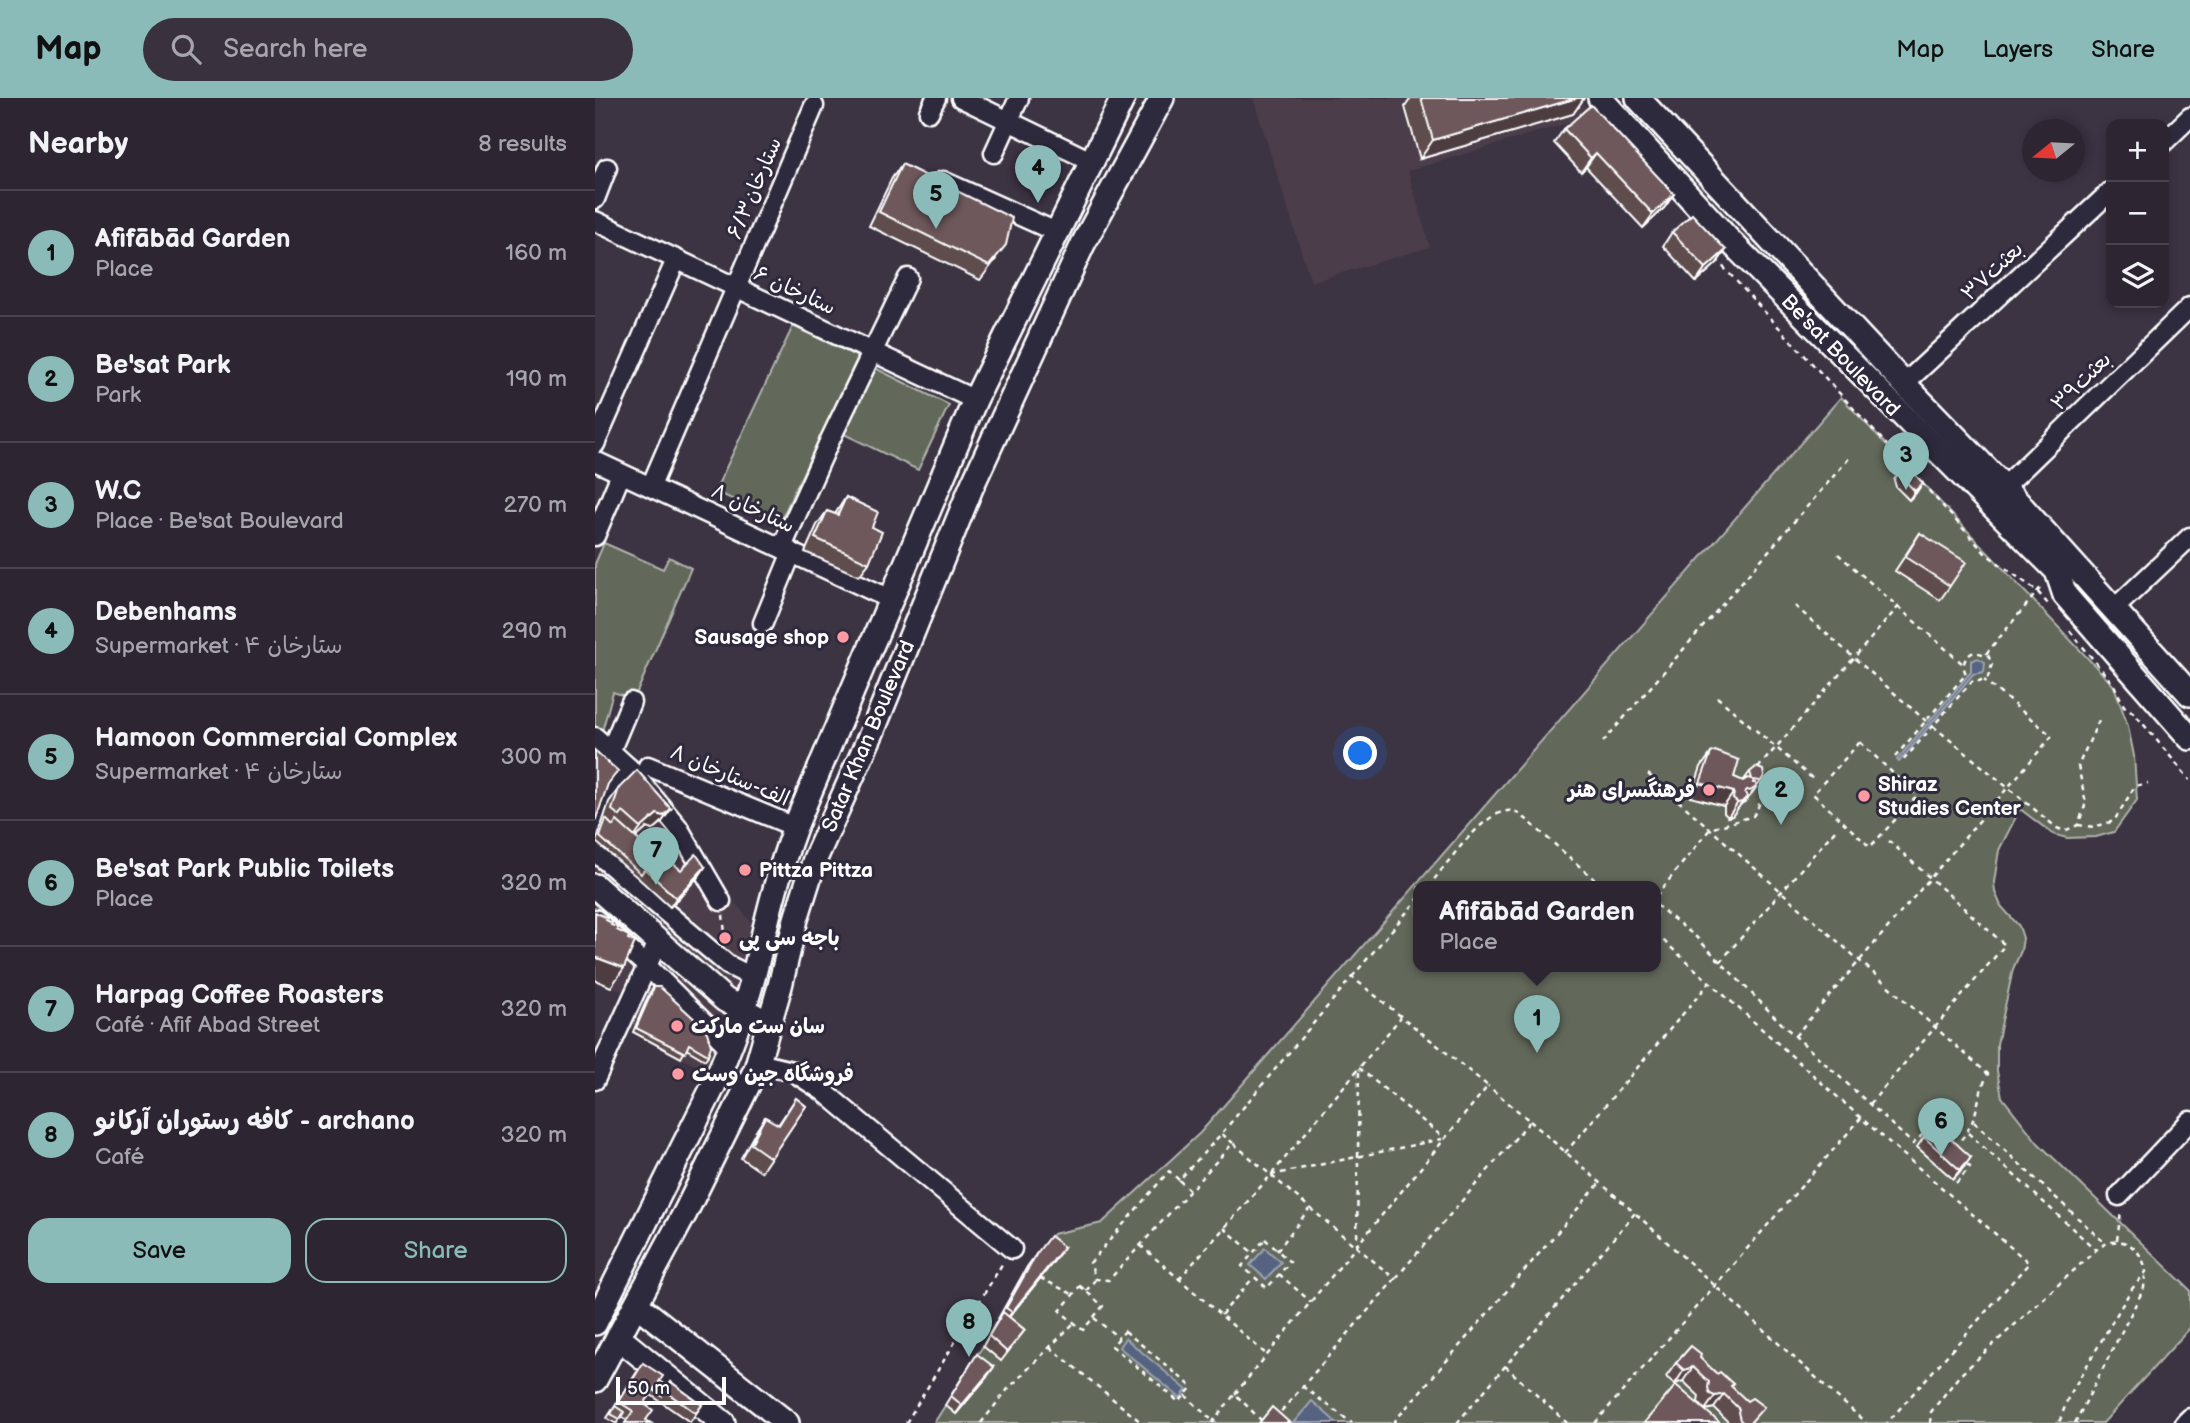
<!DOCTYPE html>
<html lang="en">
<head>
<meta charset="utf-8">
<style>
  :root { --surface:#2d2632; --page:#39323e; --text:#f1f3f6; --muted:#a7a5ac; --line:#48434d; --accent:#8bbbb9 }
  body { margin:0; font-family:"Balsamiq Sans","Playpen Sans Arabic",sans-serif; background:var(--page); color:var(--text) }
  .controls { position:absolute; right:21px; top:21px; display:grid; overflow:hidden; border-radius:14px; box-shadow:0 4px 10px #0003 }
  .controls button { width:63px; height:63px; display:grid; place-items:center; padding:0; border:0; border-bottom:2px solid var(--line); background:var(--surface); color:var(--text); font:35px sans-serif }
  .compass { position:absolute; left:1427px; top:21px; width:63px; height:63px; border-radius:50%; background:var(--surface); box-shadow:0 4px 10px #0003; rotate:252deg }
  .scale { position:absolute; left:21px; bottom:18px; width:110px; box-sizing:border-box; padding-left:7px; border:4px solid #fff; border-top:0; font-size:19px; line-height:24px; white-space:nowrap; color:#fff; -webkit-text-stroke:5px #2f2a3d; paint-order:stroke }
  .you { position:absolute; left:766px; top:656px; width:24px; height:24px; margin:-18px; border:5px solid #fff; border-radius:50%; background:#1a73e8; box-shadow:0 0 0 10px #1a73e833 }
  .badge { display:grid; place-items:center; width:46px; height:46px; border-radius:50%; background:var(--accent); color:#111; font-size:23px; font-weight:700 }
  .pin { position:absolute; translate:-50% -58px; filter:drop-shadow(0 2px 4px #0008) }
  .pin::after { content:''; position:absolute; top:37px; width:24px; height:21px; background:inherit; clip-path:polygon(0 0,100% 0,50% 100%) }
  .popup { position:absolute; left:818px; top:783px; width:248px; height:91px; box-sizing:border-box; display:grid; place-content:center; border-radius:14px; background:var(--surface); filter:drop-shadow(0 2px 5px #0005); font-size:23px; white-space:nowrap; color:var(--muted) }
  .popup b { font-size:26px; color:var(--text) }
  .popup::after { content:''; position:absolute; left:50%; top:100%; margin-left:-14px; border:14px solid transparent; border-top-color:var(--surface) }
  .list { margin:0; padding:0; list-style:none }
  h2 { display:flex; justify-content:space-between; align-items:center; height:91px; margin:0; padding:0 28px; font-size:30px }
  h2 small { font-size:23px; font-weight:400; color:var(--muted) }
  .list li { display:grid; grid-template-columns:46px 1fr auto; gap:21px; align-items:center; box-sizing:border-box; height:126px; padding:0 28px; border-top:2px solid var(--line) }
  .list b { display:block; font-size:26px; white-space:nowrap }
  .list p { margin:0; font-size:23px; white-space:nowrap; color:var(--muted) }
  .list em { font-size:23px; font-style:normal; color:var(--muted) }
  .actions { display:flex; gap:14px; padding:21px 28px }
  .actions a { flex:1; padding:16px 0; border:2px solid var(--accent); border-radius:21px; text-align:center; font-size:24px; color:var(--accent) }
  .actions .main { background:var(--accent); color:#111 }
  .icon { flex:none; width:38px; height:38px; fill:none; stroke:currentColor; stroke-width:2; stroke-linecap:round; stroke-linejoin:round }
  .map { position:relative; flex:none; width:1595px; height:1325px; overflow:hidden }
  header { display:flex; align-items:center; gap:42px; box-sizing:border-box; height:98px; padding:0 35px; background:var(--accent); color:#111 }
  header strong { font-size:33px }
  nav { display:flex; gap:38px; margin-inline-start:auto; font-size:24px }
  .search { width:490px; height:63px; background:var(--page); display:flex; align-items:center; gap:18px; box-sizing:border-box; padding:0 24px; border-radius:38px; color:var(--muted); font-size:26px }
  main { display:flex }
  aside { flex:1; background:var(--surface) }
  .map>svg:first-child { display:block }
  .built { fill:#4b3e4a }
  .green { fill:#62685a; stroke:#b0b4ac; stroke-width:2; fill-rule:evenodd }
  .water { fill:#576480; stroke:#9aa2b3; stroke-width:2 }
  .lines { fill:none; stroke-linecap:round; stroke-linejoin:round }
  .minor-casing { stroke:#fff; stroke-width:23 }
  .major-casing { stroke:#fff; stroke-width:28 }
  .path { stroke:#fff; stroke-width:2.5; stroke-dasharray:5 5; stroke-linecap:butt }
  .minor { stroke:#2f2a3d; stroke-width:18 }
  .major { stroke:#2f2a3d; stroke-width:23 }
  .wall { fill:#5f4d4e; stroke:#fff; stroke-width:2 }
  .shaded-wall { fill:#4d3e40; stroke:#fff; stroke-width:2 }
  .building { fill:#6e595b; stroke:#fff; stroke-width:2 }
  .poi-dot { fill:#ff9aa2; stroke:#2f2a3d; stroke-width:2.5 }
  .labels { text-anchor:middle; stroke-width:6; stroke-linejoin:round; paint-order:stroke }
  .street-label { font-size:21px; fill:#fff; stroke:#2f2a3d }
  .poi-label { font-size:21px; font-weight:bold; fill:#fff; stroke:#2f2a3d; text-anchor:start }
</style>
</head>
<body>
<header>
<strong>Map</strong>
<div class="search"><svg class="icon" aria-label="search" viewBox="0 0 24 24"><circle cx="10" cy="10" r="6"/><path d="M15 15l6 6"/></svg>Search here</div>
<nav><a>Map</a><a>Layers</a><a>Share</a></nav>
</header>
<main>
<aside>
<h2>Nearby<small>8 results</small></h2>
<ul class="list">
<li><span class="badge">1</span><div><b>Afifābād Garden</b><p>Place</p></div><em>160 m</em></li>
<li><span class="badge">2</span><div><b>Be'sat Park</b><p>Park</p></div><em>190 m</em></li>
<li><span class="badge">3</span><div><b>W.C</b><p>Place · Be'sat Boulevard</p></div><em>270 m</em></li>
<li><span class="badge">4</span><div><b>Debenhams</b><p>Supermarket · ۴ ستارخان</p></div><em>290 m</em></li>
<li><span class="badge">5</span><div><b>Hamoon Commercial Complex</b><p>Supermarket · ۴ ستارخان</p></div><em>300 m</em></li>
<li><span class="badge">6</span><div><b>Be'sat Park Public Toilets</b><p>Place</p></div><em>320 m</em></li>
<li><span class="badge">7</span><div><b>Harpag Coffee Roasters</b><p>Café · Afif Abad Street</p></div><em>320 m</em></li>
<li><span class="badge">8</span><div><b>کافه رستوران آرکانو - archano</b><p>Café</p></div><em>320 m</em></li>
</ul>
<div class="actions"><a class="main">Save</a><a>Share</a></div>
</aside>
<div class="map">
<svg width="1595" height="1325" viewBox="0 0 1595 1325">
  <rect width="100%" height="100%" fill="#3c3343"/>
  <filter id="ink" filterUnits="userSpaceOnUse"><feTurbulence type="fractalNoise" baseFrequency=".0143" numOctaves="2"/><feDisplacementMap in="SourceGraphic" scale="14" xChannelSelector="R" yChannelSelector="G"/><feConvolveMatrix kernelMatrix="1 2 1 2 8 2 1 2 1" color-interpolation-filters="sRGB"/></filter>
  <g filter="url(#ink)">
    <g class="built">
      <polygon points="658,0 982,0 995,13 986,21 813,73 835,149 716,184"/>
      <polygon points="0,641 28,669 179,852 135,986 38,934 30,894 0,882"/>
    </g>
    <g class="green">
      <polygon points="198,228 263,259 185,424 120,393"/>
      <polygon points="280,270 354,307 323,372 249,336"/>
      <path d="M1246,299L1519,588L1533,628L1539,658L1542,702L1519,734L1501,739L1472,740L1458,736L1425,711L1404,752L1399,784L1400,794L1406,808L1424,828L1428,840L1426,853L1418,871L1402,946V973L1407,999L1443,1045L1595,1192V1230L1508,1325H339L388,1248L432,1169L458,1136L507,1125L605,1035ZM823,789H1061V869H823Z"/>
      <polygon points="9,445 68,471 74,459 96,470 39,601 18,594 6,637 0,631 0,466"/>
    </g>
    <g class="water">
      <polygon points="1383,560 1390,564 1389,574 1378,576 1304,664 1302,662 1376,574 1376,563"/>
      <polygon points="670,1150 686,1164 671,1181 655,1167"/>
      <polygon points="530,1240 592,1292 585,1300 524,1249"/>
      <polygon points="717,1303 742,1325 698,1325"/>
    </g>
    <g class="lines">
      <g class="minor-casing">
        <g id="minor">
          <polyline points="366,0 496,63"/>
          <polyline points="334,14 341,0"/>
          <polyline points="1569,44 1595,19"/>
          <polyline points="399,55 424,0"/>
          <polyline points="348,83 461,134"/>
          <polyline points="0,101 12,70"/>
          <polyline points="0,123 380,302"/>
          <polyline points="1309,286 1516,93"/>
          <polyline points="0,346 81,162"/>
          <polyline points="0,363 295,501"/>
          <polyline points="56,388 219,8"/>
          <polyline points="1409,389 1595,209"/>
          <polyline points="0,438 26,376"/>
          <polyline points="187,449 234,344 313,180"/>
          <polyline points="1520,510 1595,439"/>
          <polyline points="168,525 197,454"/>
          <polyline points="0,639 34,670 83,729 126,803"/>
          <polyline points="15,654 36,604"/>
          <polyline points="53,668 200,729"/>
          <polyline points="0,729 10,702 34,670"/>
          <polyline points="0,754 133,867 157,879"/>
          <polyline points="0,821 52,868 135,950"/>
          <polyline points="163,965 197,973 228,993 417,1151"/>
          <polyline points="0,982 63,844"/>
          <polyline points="1524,1098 1595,1023"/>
          <polyline points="1590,1325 1595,1320"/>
        </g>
      </g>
      <g class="major-casing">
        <g id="major">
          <polyline points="1005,0 1131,139 1462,473 1470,497 1595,640"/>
          <polyline points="1043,0 1315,292 1409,389 1595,596"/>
          <polyline points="0,788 130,902 160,918"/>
          <polyline points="42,1207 192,1325"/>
          <path d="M0,1225L118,989C135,950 151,910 161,868C172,821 183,774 200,729L380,302L528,0"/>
          <polyline points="23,1239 128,1325"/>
          <polyline points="0,1282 90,1115 161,971 185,888 201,821 220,761 278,632 376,390 488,146 567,0"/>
        </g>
      </g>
      <g class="path">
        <polyline points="981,6 991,16"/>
        <polyline points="1121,161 1315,372"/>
        <polyline points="1327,385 1391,456 1442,493 1453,506"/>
        <polyline points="1243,456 1369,567"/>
        <polyline points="1200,508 1331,623"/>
        <polyline points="1475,533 1519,587 1529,608 1539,615 1595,682"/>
        <polyline points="1391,556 1447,488"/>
        <polyline points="1122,599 1218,681"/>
        <polyline points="1338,628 1462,730 1469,733 1483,727 1491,705 1483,668 1505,620"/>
        <polyline points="1008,644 1256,358"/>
        <polygon points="1265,644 1322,698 1275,749 1218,696"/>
        <path d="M1300,659L1371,576C1366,566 1370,558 1379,554L1393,557L1397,566L1393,579L1384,583L1378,582L1306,665"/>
        <polyline points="1163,670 1304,508"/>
        <path d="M1053,676L1393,976C1378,1005 1387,1020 1361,1047"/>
        <polyline points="1483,727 1499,729 1519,723 1540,688 1553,685"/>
        <path d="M833,789C850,769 890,709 917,713C922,713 927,718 931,721L1008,789"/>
        <path d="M1061,798L1115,731L1158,718C1166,706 1169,694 1166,680"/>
        <polyline points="1061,807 1101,839 1187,926 1318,1046 1333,1031 1337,1035"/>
        <polyline points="128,817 131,845"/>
        <polyline points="1061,836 1266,1020 1434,1165 1292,1325"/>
        <polyline points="1125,864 1241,731"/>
        <polyline points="757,879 823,801"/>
        <polyline points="1200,938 1457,638 1389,582"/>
        <polyline points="764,970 850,1041"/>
        <polyline points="1275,1006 1410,847 1294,743"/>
        <polyline points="1379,1024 1510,1145"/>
        <polyline points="1373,1035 1501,1152"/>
        <polyline points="627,1036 638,1045"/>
        <polyline points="970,1055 1115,884"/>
        <polyline points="676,1077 847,1041"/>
        <polyline points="584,1082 594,1092"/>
        <polyline points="1361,1085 1375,1069 1371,1065"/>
        <polyline points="1041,1116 1271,1325"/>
        <polyline points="629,1130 658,1155"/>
        <polygon points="670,1141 695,1164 672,1190 647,1168"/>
        <polyline points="1522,1142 1526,1114"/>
        <polyline points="545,1147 672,1257"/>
        <polyline points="762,1149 764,970"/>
        <polyline points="682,1153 714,1111"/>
        <polyline points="684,1176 716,1204"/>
        <polyline points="445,1180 477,1196"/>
        <polyline points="801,1180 935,1023 893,988"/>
        <polyline points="584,1181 676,1077 806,919"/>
        <polygon points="485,1188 508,1208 488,1232 465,1213"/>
        <polyline points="491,1193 500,1182"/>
        <polyline points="626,1217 658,1180"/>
        <polyline points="499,1220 524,1240"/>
        <polygon points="530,1233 597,1289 584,1304 517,1248"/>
        <polyline points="455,1249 547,1325"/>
        <polyline points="910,1268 972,1325"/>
        <polyline points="707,1288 757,1325"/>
        <path d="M640,1296L893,988L757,879L627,1035L584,1082L574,1073L495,1165L501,1181L514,1182L638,1045C692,1091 746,1136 800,1181L683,1317"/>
        <polyline points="590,1297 620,1325"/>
        <polyline points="311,1325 409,1163"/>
        <polyline points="386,1325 413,1291 479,1225"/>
        <polyline points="617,1325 640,1296 669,1325"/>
        <polyline points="798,1325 1004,1086"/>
        <polyline points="862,1325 1040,1115 935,1023"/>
        <polyline points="1000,1325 1266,1020"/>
        <path d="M1335,1325L1336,1314L1364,1278L1501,1152C1524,1133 1547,1148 1551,1174L1536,1192L1473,1300L1464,1325"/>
        <polyline points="1480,1325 1549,1190 1550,1178"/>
      </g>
      <use href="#minor" class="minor"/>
      <use href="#major" class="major"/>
    </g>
    <g class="wall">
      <polygon points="816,0 989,0 978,16 825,61 810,9"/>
      <polygon points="969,31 1079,96 1069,110 1048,130 991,69 986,74 959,45"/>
      <polygon points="307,66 401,161 385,182 274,128 297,80"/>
      <polygon points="1077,134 1131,152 1121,166 1101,184 1068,148"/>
      <polygon points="1305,373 1321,395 1314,402 1301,389 1299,382"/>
      <polygon points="251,399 277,429 274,465 264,478 210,454 222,427 232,413 240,416"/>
      <polygon points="1325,435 1355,488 1345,502 1300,473"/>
      <polygon points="1116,655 1139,679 1148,683 1155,674 1169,678 1151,703 1146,706 1137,718 1133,719 1129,715 1129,708 1096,699 1106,669"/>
      <polygon points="24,690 76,711 66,725 58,732 52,730 41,740 60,757 86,772 110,769 104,778 75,809 43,780 44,779 43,780 1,744 14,704"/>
      <polygon points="59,889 113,957 110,962 91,951 86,960 38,934 55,894"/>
      <polygon points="201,1000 211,1008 166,1074 146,1060 161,1033 170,1019 183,1027"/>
      <polygon points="1329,1039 1376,1059 1358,1081 1322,1049"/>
      <polygon points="469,1149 459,1163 414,1219 430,1232 406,1263 388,1248 432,1169 442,1155"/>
      <polygon points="382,1256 392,1279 361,1316 350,1307"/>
      <polygon points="1105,1260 1122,1276 1138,1286 1136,1288 1157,1325 1134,1325 1119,1310 1110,1312 1103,1304 1104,1298 1088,1283 1080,1286 1071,1279 1081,1265"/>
      <polygon points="42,1274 65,1283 73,1289 76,1284 107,1307 95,1324 56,1297 32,1322 26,1319 22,1325 20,1325 12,1320"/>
    </g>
    <g class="shaded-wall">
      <polygon points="982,0 989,0 978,16 825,61 838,42"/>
      <polygon points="1001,55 991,69 986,74 996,60"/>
      <polygon points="1079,96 1069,110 1048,130 1058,116"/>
      <polygon points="1131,152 1121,166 1101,184 1111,170"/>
      <polygon points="1328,385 1321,395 1314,402 1320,393"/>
      <polygon points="1159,682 1166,683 1151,703 1146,706 1137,718 1133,719 1150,694"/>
      <polygon points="1105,685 1139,694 1129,708 1096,699"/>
      <polygon points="76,711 66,725 58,732 52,730 36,744 46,730 62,716"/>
      <polygon points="110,769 104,778 75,809 81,800"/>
      <polygon points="0,859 29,870 16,889 0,882"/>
      <polygon points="1376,1059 1370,1068 1358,1081 1365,1072"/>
      <polygon points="469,1149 459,1163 407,1228 417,1214"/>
      <polygon points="399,1269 392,1279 361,1316 367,1307"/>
      <polygon points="1098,1269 1088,1283 1080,1286 1089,1272"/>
      <polygon points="1129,1296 1119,1310 1110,1312 1120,1298"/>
    </g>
    <g class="building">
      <polygon points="826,0 982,0 838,42"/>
      <polygon points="996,7 1079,96 1058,116 1001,55 996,60 969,31"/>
      <polygon points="307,66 417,120 411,147 394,168 284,114"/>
      <polygon points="1097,116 1131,152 1111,170 1077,134"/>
      <polygon points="1311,367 1328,385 1320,393 1307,380 1305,373"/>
      <polygon points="251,399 283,414 277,429 287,434 274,465 220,440 232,413 243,417"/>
      <polygon points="1325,435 1371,464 1355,488 1310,459"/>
      <polygon points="0,653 23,673 13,686 1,721 0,720"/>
      <polygon points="1120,653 1144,662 1139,679 1148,683 1153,680 1157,681 1155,674 1161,669 1168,672 1169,678 1166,683 1159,682 1158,685 1161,685 1161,689 1155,693 1152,692 1150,694 1152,699 1147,704 1143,705 1138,701 1139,694 1105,685 1116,655"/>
      <polygon points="42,672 76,711 68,718 62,716 46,730 28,714 25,718 17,712 24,690"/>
      <polygon points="11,721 18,728 22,723 60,757 46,776 5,739"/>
      <polygon points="63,753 86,772 101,756 110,769 81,800 50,771"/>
      <polygon points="0,814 12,820 11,822 17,825 16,827 23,829 22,832 34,838 33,841 40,844 29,870 0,859"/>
      <polygon points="59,889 65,889 104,925 112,934 116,948 113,957 94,946 90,955 41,930"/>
      <polygon points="201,1000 211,1008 176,1060 156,1046 170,1019 184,1027"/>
      <polygon points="1340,1026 1376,1059 1365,1072 1329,1039"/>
      <polygon points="455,1138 469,1149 417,1214 411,1210 442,1155"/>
      <polygon points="408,1214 430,1232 412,1254 394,1238"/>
      <polygon points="1096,1248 1106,1256 1105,1260 1122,1276 1125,1274 1138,1286 1136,1288 1152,1303 1157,1300 1169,1309 1155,1325 1149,1325 1145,1322 1143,1314 1144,1311 1129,1296 1120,1298 1115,1296 1113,1290 1114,1284 1098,1269 1089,1272 1081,1265"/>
      <polygon points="382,1256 399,1269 367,1307 356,1298"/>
      <polygon points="48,1265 68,1278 49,1306 58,1312 51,1322 56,1325 30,1325 38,1313 24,1304"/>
      <polygon points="65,1283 73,1289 67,1298 59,1292"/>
      <polygon points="76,1284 107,1307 101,1315 70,1293"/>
      <polygon points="1081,1287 1125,1325 1049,1325"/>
      <polygon points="20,1308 29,1314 25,1321 16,1316"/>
      <polygon points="677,1309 695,1325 664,1325"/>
    </g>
  </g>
  <g class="poi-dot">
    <circle cx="248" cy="539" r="7"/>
    <circle cx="1114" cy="692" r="7"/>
    <circle cx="1269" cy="698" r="7"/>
    <circle cx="150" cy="772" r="7"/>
    <circle cx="130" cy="840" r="7"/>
    <circle cx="82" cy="928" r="7"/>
    <circle cx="83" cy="976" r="7"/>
  </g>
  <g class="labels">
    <g class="street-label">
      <text transform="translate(159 90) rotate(-67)" y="7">ستارخان۶/۳</text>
      <text transform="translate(1397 173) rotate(-43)" y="7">بعثت۳۷</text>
      <text transform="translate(200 192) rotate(25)" y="7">ستارخان ۶</text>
      <text transform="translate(1246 257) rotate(46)" y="7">Be'sat Boulevard</text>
      <text transform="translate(1486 283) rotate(-44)" y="7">بعثت۳۹</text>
      <text transform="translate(158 410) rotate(25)" y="7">ستارخان ۸</text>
      <text transform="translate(273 638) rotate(-67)" y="7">Satar Khan Boulevard</text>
      <text transform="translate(135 677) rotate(23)" y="7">۸ الف-ستارخان</text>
    </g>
    <g class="poi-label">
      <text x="234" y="546" text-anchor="end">Sausage shop</text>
      <text x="1283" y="693">Shiraz<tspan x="1283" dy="24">Studies Center</tspan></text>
      <text x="1100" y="699" text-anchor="end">فرهنگسرای هنر</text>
      <text x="164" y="779">Pittza Pittza</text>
      <text x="144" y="847">باجه سی پی</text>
      <text x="96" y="935">سان ست مارکت</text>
      <text x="97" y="983">فروشگاه جین وست</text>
    </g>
  </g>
</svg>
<div class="controls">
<button>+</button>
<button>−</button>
<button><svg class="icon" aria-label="layers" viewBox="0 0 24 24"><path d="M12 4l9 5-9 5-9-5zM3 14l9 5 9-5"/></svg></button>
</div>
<svg class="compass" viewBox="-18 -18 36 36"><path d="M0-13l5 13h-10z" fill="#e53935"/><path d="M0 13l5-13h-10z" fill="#a7a5ac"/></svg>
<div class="scale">50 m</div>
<div class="you"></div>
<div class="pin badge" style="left:942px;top:955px">1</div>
<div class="popup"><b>Afifābād Garden</b>Place</div>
<div class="pin badge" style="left:1186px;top:727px">2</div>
<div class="pin badge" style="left:1311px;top:392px">3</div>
<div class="pin badge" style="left:443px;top:105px">4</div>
<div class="pin badge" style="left:341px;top:131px">5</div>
<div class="pin badge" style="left:1346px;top:1058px">6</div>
<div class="pin badge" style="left:61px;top:787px">7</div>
<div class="pin badge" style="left:374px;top:1259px">8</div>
</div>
</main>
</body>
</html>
